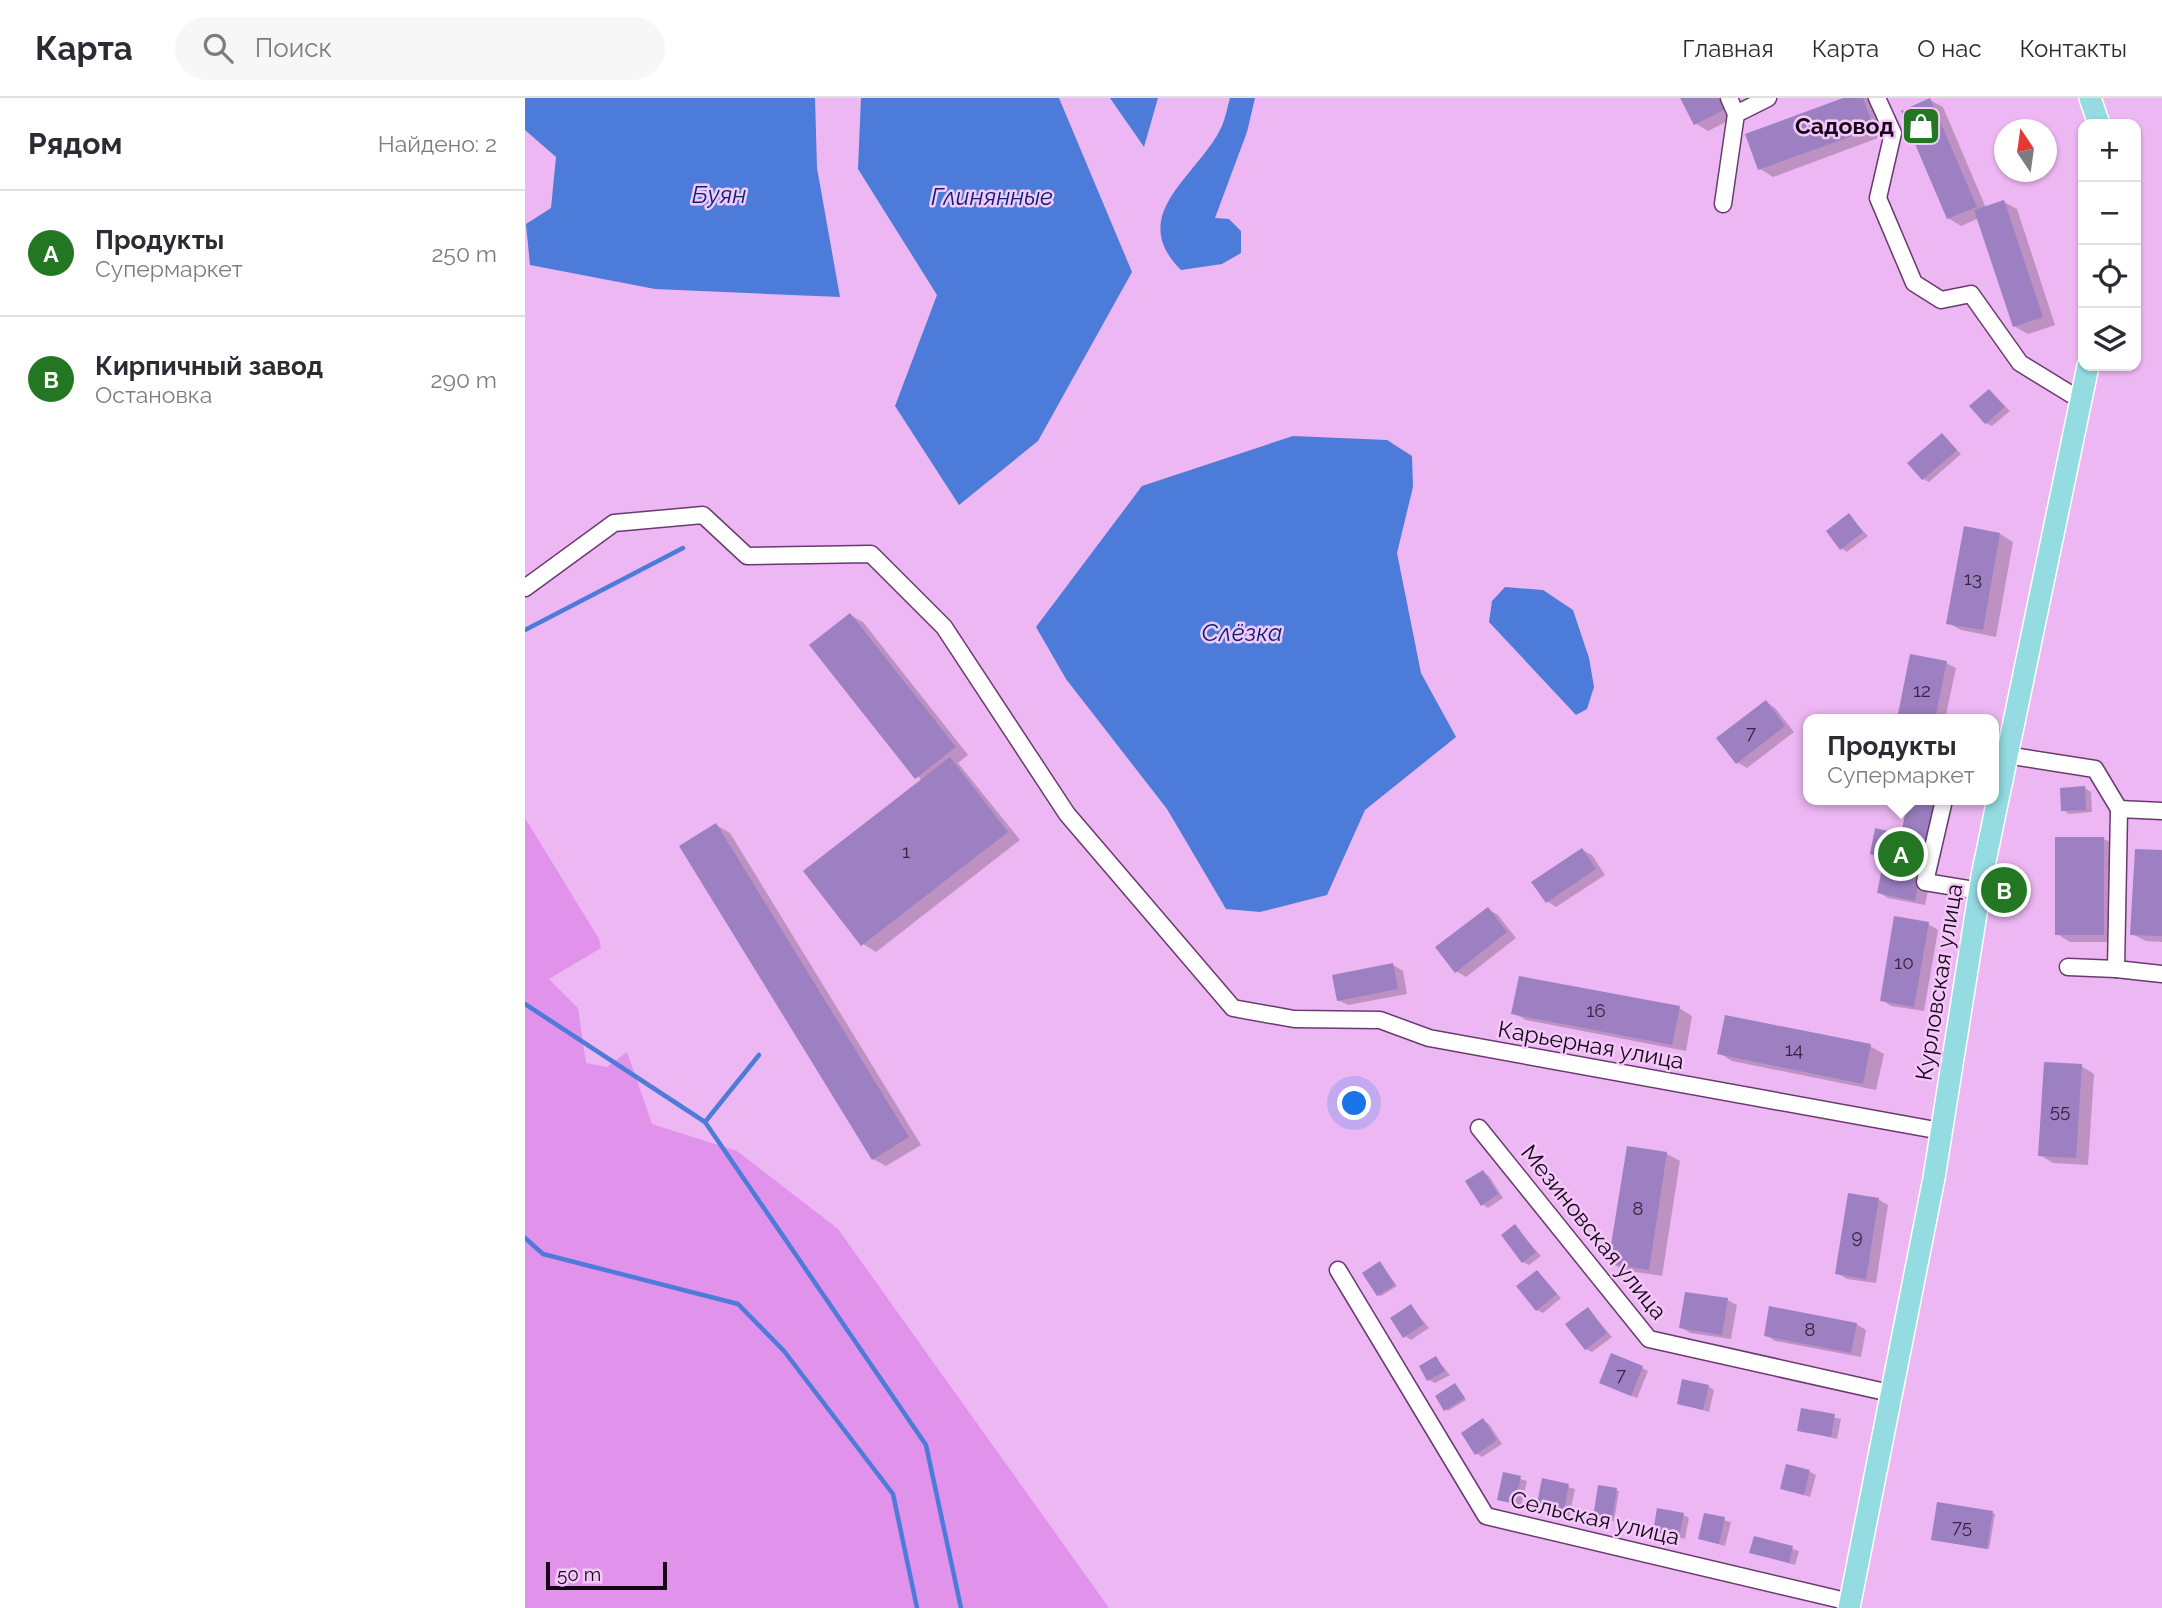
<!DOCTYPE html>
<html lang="ru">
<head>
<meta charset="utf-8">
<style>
  :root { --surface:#fff; --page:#f7f7f7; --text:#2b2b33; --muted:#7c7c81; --line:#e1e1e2; --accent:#247722 }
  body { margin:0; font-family:Raleway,sans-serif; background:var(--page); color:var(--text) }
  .controls { position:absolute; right:21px; top:21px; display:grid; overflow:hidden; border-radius:14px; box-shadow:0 2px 5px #0004 }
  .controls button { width:63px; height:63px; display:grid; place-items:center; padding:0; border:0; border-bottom:2px solid var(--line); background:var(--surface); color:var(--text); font:35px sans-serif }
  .compass { position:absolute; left:1469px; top:21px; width:63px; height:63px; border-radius:50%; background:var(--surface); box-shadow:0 2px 5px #0004; rotate:347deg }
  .scale { position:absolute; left:21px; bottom:18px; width:121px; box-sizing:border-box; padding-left:7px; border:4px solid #160418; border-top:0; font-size:19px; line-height:24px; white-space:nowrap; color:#160418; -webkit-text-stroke:5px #f4c9f9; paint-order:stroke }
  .you { position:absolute; left:830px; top:1006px; width:24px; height:24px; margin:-18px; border:5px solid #fff; border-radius:50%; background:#1a73e8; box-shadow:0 0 0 10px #1a73e833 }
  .badge { display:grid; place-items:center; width:46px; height:46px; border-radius:50%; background:var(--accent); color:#fff; font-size:23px; font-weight:700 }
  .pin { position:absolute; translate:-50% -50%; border:4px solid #fff; box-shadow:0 2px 7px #0006 }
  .popup { position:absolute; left:1278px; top:616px; width:196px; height:91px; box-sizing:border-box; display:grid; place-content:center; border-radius:14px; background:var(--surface); filter:drop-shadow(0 2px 5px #0005); font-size:23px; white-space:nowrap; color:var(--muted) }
  .popup b { font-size:26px; color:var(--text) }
  .popup::after { content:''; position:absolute; left:50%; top:100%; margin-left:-14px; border:14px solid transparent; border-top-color:var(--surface) }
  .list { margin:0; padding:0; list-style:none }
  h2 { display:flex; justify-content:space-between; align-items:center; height:91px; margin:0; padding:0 28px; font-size:30px }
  h2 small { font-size:23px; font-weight:400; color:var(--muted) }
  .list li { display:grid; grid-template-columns:46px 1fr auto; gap:21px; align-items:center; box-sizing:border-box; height:126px; padding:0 28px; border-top:2px solid var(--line) }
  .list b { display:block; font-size:26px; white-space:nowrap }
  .list p { margin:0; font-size:23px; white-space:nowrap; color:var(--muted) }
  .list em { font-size:23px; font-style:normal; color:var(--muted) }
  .icon { flex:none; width:38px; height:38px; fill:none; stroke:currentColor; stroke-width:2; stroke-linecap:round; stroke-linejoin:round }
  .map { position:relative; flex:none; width:1637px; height:1510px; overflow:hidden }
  header { display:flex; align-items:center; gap:42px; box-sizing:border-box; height:98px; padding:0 35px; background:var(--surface); border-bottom:2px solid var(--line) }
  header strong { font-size:33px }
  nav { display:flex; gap:38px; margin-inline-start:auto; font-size:24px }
  .search { width:490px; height:63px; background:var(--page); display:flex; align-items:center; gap:18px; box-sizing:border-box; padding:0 24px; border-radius:38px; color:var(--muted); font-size:26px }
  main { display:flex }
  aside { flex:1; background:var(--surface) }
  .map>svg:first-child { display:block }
  .green { fill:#e192eb }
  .water { fill:#4c7bd9 }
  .shadow { fill:#0003 }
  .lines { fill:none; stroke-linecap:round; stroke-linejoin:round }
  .stream { stroke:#4c7bd9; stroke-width:4.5 }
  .building { fill:#9c80c2 }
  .minor-casing { stroke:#693a6f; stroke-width:19 }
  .major-casing { stroke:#fff; stroke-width:24 }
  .minor { stroke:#fff; stroke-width:16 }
  .major { stroke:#95dce2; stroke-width:21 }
  .labels { text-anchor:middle; stroke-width:5; stroke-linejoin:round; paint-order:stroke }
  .number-label { font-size:19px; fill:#382342 }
  .poi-label { font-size:23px; font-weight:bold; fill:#160418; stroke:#f4c9f9; text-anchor:end }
  .street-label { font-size:23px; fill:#160418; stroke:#f4c9f9 }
  .water-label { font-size:24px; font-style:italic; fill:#022477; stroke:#f4c9f9 }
</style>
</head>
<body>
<header>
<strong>Карта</strong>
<div class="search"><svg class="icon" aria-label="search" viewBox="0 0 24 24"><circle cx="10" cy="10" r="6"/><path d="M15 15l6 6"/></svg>Поиск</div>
<nav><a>Главная</a><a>Карта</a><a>О нас</a><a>Контакты</a></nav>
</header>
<main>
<aside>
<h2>Рядом<small>Найдено: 2</small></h2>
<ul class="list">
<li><span class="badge">A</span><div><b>Продукты</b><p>Супермаркет</p></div><em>250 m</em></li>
<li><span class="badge">B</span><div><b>Кирпичный завод</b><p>Остановка</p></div><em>290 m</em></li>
</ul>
</aside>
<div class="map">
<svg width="1637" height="1510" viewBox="0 0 1637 1510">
  <rect width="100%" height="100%" fill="#edb7f3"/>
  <polygon class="green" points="0,720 74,841 76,850 24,881 53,910 61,965 82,969 102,954 127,1026 212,1053 313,1131 584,1510 0,1510"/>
  <g class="water">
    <polygon points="0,0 290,0 292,70 315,199 130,191 5,167 1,126 26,110 31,59 0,32"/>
    <polygon points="336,0 534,0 607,174 513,343 434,407 370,308 412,197 333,71"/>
    <polygon points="585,0 633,0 619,49"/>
    <path d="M705,0H730L722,34L690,120L704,121L716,133V155L697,166L656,172C601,117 671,79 695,32C700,23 702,10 705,0Z"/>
    <polygon points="768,338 862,342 887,358 888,389 872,455 896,575 931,639 840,712 802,797 735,814 701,811 642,711 541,581 511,529 617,388"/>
    <polygon points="980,489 1018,492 1048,512 1064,560 1069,589 1062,611 1051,617 964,524 967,503"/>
  </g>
  <g class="shadow">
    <polygon points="1157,0 1205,0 1213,18 1183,33 1170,25"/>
    <polygon points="1323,0 1343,0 1348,3 1361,37 1248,79 1235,71"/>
    <polygon points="1405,2 1418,9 1461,110 1479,104 1492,111 1530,227 1503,236 1489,228 1454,120 1436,128 1423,120"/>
    <polygon points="1465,293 1485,313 1467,328 1461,325"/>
    <polygon points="1417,337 1436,356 1404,384 1398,381"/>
    <polygon points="1324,418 1343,438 1322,454 1316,450"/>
    <polygon points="1475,436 1488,444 1471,539 1436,532 1423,525"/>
    <polygon points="325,517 338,524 443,657 433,665 495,742 351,854 338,846 397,683 286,547"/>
    <polygon points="1387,558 1421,565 1431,570 1420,621 1374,621"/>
    <polygon points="1241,604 1250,610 1269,634 1222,670 1212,664"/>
    <polygon points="1560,690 1566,694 1567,714 1544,716 1538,712"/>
    <polygon points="1373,702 1422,702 1400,807 1363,800 1354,794 1360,762 1347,755 1377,738 1384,704"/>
    <polygon points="191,727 205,735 396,1047 361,1068 348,1061"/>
    <polygon points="1579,741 1592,748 1592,844 1545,844 1532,836"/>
    <polygon points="1057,752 1067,757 1080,777 1031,809 1022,803"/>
    <polygon points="1637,754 1637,844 1621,843 1607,836"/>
    <polygon points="963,811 973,817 991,840 941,879 931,873"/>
    <polygon points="1403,826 1413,832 1399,913 1366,908 1357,902"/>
    <polygon points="868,867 878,873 882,896 823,907 813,902"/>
    <polygon points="1154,910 1167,918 1161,953 1001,922 988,915"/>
    <polygon points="1345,948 1359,956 1351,992 1207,963 1194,955"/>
    <polygon points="1556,968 1569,976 1563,1067 1528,1065 1515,1057"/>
    <polygon points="1103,1050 1142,1056 1155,1063 1137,1178 1098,1172 1085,1164"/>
    <polygon points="958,1074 964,1078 978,1100 963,1110 957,1106"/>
    <polygon points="1325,1097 1354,1102 1363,1107 1351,1185 1322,1181 1312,1175"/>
    <polygon points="990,1129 1016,1158 1004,1167 998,1164"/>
    <polygon points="855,1165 872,1188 856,1198 853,1197"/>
    <polygon points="1012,1174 1036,1200 1018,1215 1012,1212"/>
    <polygon points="1202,1202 1212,1207 1206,1241 1165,1235 1156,1229"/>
    <polygon points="886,1208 904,1230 886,1242 880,1238"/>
    <polygon points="1063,1211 1087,1239 1067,1254 1061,1251"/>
    <polygon points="1331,1226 1341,1232 1336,1259 1250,1243 1241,1237"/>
    <polygon points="911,1260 925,1277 910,1285 904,1282"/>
    <polygon points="1117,1270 1123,1273 1112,1300 1082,1288"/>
    <polygon points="930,1287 941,1302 923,1313 920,1311"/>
    <polygon points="1183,1288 1189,1292 1184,1314 1154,1305"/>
    <polygon points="1277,1312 1316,1321 1312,1341 1274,1332"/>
    <polygon points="958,1322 964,1326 977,1346 957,1359 951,1355"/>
    <polygon points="1285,1374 1291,1377 1285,1399 1257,1390"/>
    <polygon points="979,1376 1002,1383 996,1408 974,1401"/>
    <polygon points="1019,1382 1050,1391 1044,1419 1013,1410"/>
    <polygon points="1075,1389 1094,1393 1089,1423 1070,1419"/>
    <polygon points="1468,1415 1470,1416 1464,1451 1410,1442"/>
    <polygon points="1158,1417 1164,1420 1160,1441 1130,1433"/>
    <polygon points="1180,1417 1206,1424 1200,1448 1175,1441"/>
    <polygon points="1230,1440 1274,1453 1270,1467 1226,1454"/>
  </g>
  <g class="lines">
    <g class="stream">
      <polyline points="0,532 158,450"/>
      <polyline points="0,906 180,1024 401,1347 436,1510"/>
      <polyline points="180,1024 234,957"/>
      <polyline points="0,1140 18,1156 213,1206 259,1253 368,1396 392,1510"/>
    </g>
  </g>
  <g class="building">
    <polygon points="1155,0 1196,0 1201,11 1169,27"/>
    <polygon points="1318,0 1338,0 1349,30 1233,72 1220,36"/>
    <polygon points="1405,0 1452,109 1422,121 1376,13"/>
    <polygon points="1479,102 1518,219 1488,229 1449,112"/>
    <polygon points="1464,291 1480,309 1460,326 1444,308"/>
    <polygon points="1417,335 1432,352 1397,382 1382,365"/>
    <polygon points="1324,415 1338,434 1315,452 1301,433"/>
    <polygon points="1439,428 1475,435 1458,532 1421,526"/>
    <polygon points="325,515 431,649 390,681 284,547"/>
    <polygon points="1385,556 1422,563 1410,621 1372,621"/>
    <polygon points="1241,602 1260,628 1211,666 1191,640"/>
    <polygon points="425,659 483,734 336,848 278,773"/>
    <polygon points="1560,688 1561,712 1536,713 1535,690"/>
    <polygon points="1383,702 1412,702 1390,803 1352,795 1359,760 1345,756 1350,730 1376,736"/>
    <polygon points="191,725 384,1039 347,1062 154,748"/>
    <rect x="1530" y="739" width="49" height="98"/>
    <polygon points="1057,750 1071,771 1021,805 1006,784"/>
    <polygon points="1610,751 1637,752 1637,838 1605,837"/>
    <polygon points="963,809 982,834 930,875 910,849"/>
    <polygon points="1369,818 1404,824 1389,909 1355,903"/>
    <polygon points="868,865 873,891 812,903 807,877"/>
    <polygon points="994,878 1155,908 1147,947 986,916"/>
    <polygon points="1200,917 1346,946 1338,986 1192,956"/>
    <polygon points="1519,964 1557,966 1551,1060 1513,1058"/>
    <polygon points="1102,1048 1142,1054 1124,1172 1083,1165"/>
    <polygon points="958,1072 973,1096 956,1108 940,1083"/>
    <polygon points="1323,1095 1354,1100 1341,1181 1310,1176"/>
    <polygon points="990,1126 1011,1154 997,1165 976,1137"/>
    <polygon points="855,1163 870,1187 852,1198 837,1175"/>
    <polygon points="1012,1172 1032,1196 1011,1213 991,1188"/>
    <polygon points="1160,1194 1203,1200 1197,1237 1154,1230"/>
    <polygon points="886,1206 899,1226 878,1240 865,1220"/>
    <polygon points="1244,1208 1332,1225 1326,1255 1239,1238"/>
    <polygon points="1063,1209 1082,1235 1060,1252 1040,1226"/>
    <polygon points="1086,1255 1118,1268 1106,1298 1074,1285"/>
    <polygon points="911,1258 920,1273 902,1283 894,1268"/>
    <polygon points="1157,1281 1184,1287 1178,1312 1152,1306"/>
    <polygon points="930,1285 940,1300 919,1313 910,1298"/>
    <polygon points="1276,1310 1310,1316 1306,1339 1272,1333"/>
    <polygon points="958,1320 972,1342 950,1357 936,1335"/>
    <polygon points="1261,1366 1285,1372 1279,1397 1255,1391"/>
    <polygon points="978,1374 996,1378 990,1406 972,1402"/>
    <polygon points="1017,1380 1044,1386 1038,1417 1011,1411"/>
    <polygon points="1073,1387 1092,1390 1087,1423 1068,1419"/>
    <polygon points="1412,1404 1468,1413 1462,1451 1406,1442"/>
    <polygon points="1132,1410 1159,1415 1154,1439 1128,1434"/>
    <polygon points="1179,1415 1200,1419 1194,1446 1173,1441"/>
    <polygon points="1229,1438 1268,1448 1264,1465 1224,1455"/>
  </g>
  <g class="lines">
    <g class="minor-casing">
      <g id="minor">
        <polyline points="1352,0 1368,35 1353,100 1389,185 1416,202 1446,196 1495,265 1557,303"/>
        <polyline points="1211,16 1243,0"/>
        <polyline points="1198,106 1211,16 1204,0"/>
        <polyline points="0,490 89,425 178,417 222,458 346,456 419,529 542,716 708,910 769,921 855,922 904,940 1416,1033"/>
        <polyline points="1469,661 1481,657 1570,671 1594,711 1591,871 1637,876"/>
        <polyline points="1419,702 1400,784 1455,793"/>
        <polyline points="1594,711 1637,713"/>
        <polyline points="1543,869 1591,871"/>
        <polyline points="954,1030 1124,1241 1365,1295"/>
        <polyline points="813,1172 961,1418 1325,1504"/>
      </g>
    </g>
    <g class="major-casing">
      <g id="major">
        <polyline points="1565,0 1574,26"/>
        <polyline points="1324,1510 1409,1080 1457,778 1563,268"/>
      </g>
    </g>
    <use href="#minor" class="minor"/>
    <use href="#major" class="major"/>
  </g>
  <defs>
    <g id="shop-square" transform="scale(2.0125)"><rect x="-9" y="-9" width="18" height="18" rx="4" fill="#247722" stroke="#f4c9f9"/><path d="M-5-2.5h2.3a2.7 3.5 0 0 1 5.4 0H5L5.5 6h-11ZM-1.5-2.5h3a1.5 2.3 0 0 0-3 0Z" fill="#fff"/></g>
  </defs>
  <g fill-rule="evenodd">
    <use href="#shop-square" x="1396" y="28"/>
  </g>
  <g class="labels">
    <g class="number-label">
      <text x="1448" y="487">13</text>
      <text x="1397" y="599">12</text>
      <text x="1226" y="641">7</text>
      <text x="381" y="760">1</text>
      <text x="1379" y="871">10</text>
      <text x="1071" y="919">16</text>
      <text x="1269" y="958">14</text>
      <text x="1535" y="1019">55</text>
      <text x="1113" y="1117">8</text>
      <text x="1332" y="1145">9</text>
      <text x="1285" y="1238">8</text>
      <text x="1096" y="1283">7</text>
      <text x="1437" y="1435">75</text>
    </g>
    <g class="poi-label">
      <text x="1369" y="36">Садовод</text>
    </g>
    <g class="street-label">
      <text transform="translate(1414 884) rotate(-81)" y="8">Курловская улица</text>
      <text transform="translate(1066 947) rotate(10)" y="8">Карьерная улица</text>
      <text transform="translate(1069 1134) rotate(51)" y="8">Мезиновская улица</text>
      <text transform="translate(1070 1420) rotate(13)" y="8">Сельская улица</text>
    </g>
    <g class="water-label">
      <text x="194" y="105">Буян</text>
      <text x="467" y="107">Глинянные</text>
      <text x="717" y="543">Слёзка</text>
    </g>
  </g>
</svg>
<div class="controls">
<button>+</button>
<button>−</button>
<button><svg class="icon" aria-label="locate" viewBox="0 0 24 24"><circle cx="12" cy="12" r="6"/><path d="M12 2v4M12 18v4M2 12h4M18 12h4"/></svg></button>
<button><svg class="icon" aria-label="layers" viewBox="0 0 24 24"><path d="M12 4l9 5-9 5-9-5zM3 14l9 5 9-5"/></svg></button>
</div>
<svg class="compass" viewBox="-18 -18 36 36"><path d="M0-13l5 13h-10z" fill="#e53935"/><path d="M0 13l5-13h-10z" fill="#7c7c81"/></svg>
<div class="scale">50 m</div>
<div class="you"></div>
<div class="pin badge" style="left:1376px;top:756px">A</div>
<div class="popup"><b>Продукты</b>Супермаркет</div>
<div class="pin badge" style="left:1479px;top:792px">B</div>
</div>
</main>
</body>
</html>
